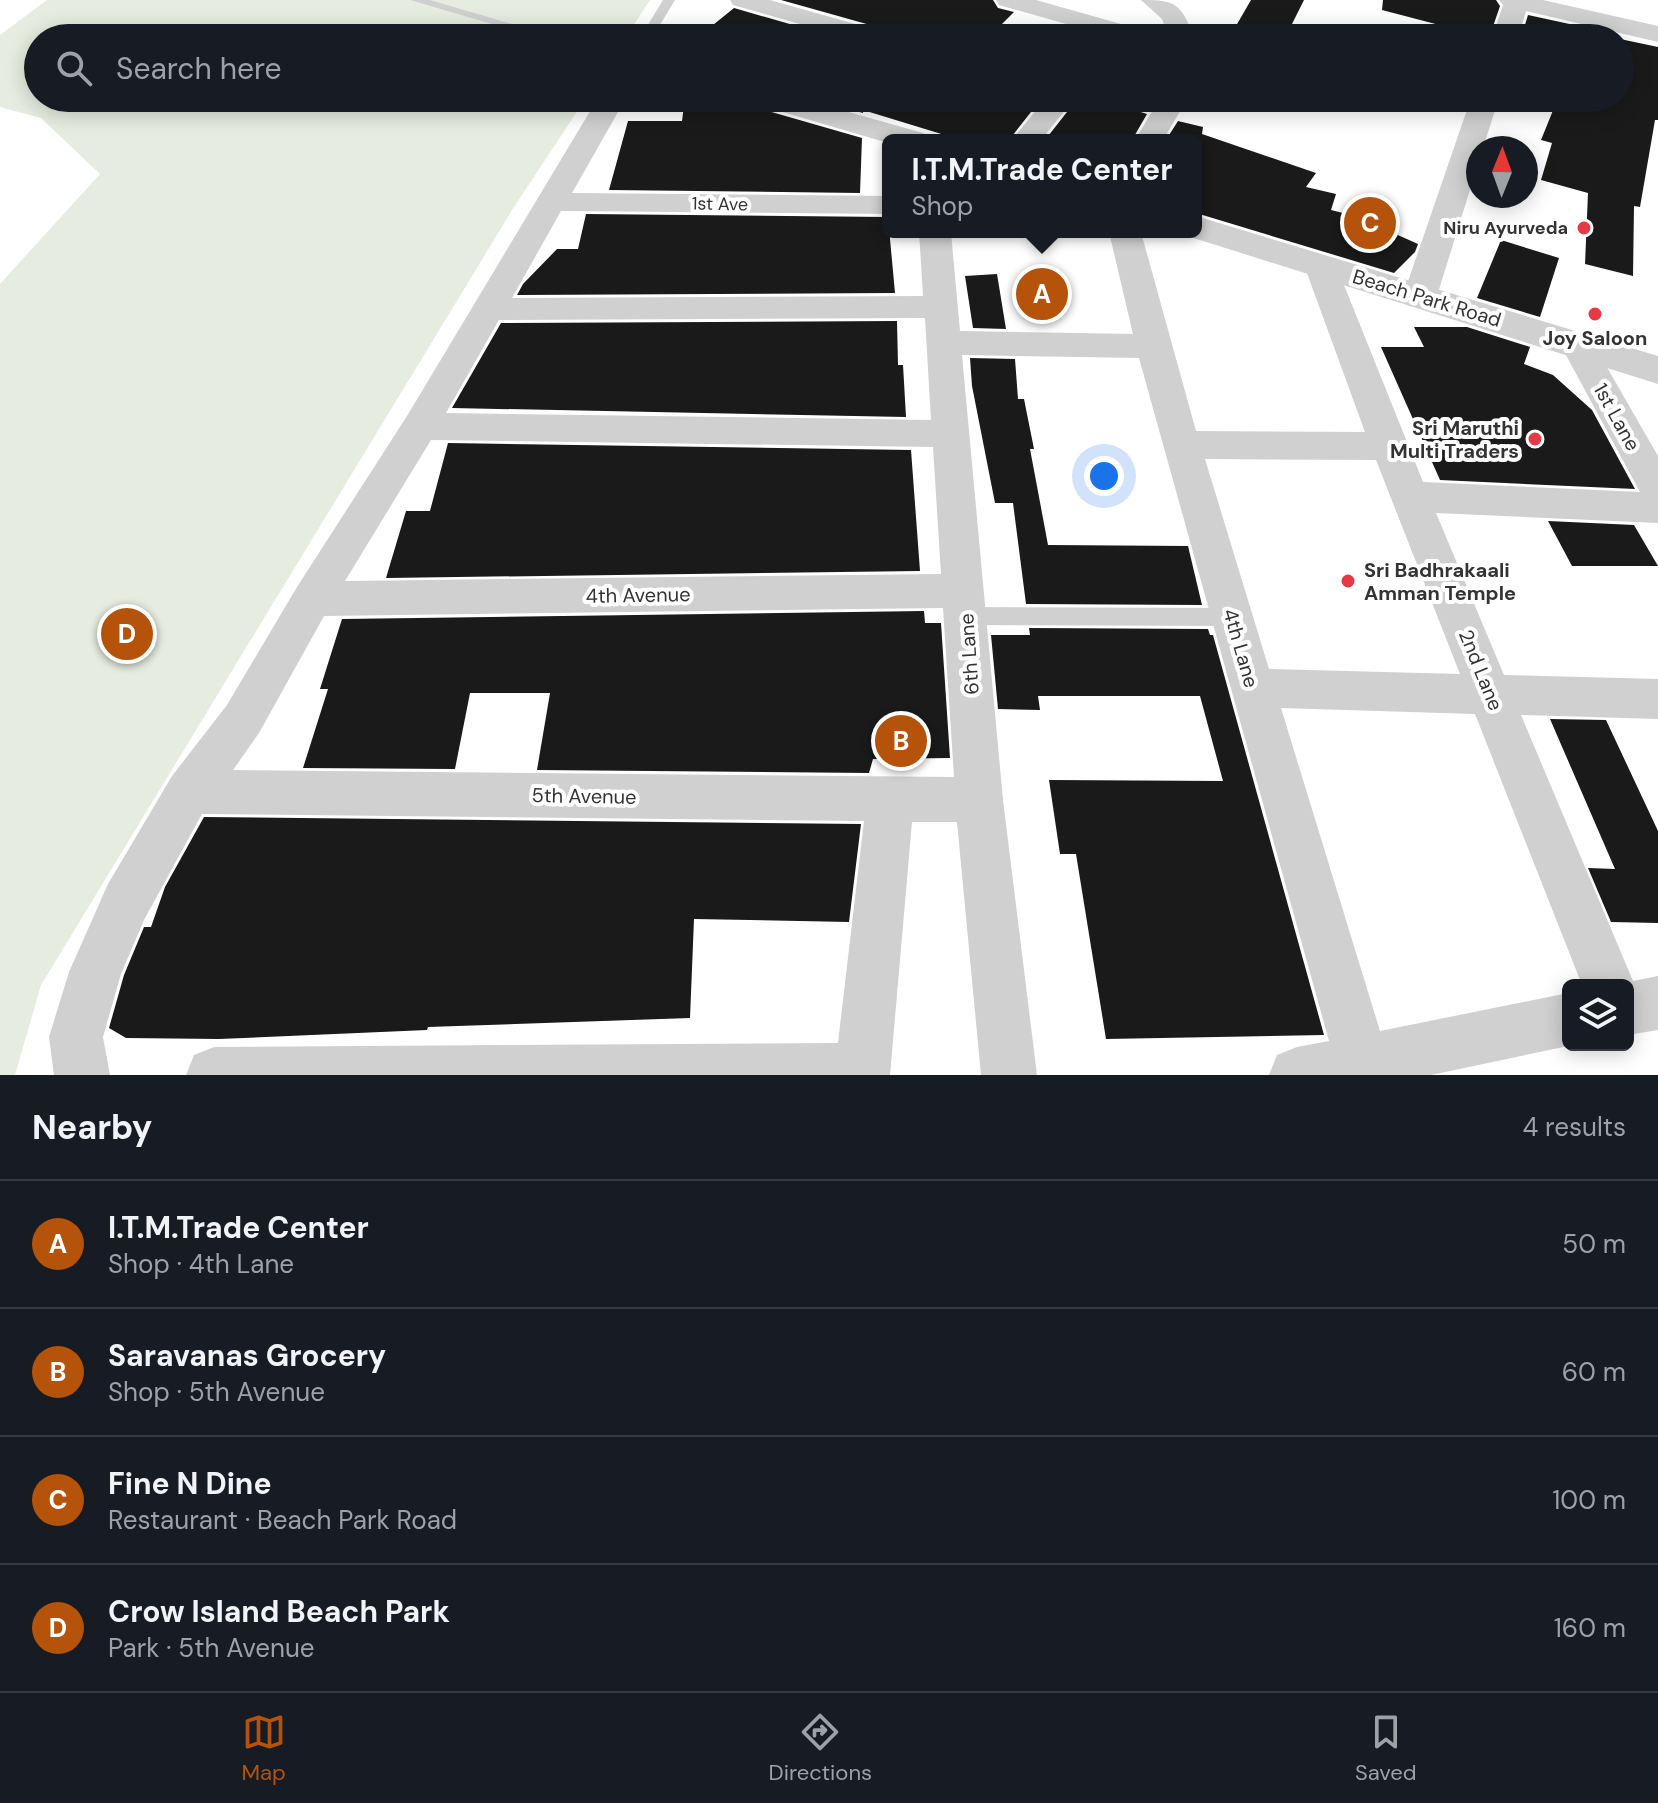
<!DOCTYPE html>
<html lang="en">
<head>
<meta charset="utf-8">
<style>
  :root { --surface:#171b24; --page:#20242c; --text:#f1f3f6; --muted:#9ea1a6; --line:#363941; --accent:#b45309 }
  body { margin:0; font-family:"DM Sans",sans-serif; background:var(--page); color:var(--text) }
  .controls { position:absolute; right:24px; bottom:24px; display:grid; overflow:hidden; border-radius:12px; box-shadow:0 4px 20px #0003 }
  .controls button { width:72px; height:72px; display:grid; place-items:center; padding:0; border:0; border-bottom:2px solid var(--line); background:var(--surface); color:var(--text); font:40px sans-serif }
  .compass { position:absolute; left:1466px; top:136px; width:72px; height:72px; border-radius:50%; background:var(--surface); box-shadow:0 4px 20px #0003; rotate:1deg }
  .you { position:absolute; left:1104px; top:476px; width:28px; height:28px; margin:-20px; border:6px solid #fff; border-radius:50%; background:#1a73e8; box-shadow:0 0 0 12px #1a73e833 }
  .badge { display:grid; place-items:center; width:52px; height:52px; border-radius:50%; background:var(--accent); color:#fff; font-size:26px; font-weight:700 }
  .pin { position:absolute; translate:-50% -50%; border:4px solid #fff; box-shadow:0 2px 8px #0006 }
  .popup { position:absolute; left:882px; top:134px; width:320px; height:104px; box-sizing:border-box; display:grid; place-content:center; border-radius:12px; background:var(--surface); filter:drop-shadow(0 2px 6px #0005); font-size:26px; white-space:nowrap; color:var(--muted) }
  .popup b { font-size:30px; color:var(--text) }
  .popup::after { content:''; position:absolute; left:50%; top:100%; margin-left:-16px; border:16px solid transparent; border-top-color:var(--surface) }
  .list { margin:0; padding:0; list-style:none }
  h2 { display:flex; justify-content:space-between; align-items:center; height:104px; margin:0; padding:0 32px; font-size:34px }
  h2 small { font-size:26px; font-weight:400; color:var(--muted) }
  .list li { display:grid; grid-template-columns:52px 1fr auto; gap:24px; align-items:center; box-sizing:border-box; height:128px; padding:0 32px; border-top:2px solid var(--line) }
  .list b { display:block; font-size:30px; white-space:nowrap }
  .list p { margin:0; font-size:26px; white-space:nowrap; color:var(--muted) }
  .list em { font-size:26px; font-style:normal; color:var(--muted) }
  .icon { flex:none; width:44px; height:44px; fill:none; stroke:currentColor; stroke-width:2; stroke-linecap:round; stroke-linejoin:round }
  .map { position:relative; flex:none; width:1658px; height:1075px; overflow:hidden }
  .search { position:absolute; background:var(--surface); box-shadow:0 4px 20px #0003; left:24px; right:24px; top:24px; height:88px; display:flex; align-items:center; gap:20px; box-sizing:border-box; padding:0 28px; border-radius:44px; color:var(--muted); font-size:30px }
  .sheet { height:616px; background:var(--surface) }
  nav { display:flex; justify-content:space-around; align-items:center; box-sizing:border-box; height:112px; border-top:2px solid var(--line); background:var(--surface); font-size:22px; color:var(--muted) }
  nav a { display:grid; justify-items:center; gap:4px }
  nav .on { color:var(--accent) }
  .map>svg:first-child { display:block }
  .green { fill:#e6ecdf }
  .building { fill:#1a1a1a }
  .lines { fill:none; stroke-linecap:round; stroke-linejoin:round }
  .service { fill:#d0d0d0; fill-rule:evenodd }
  .minor { fill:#d0d0d0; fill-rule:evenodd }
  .tertiary { fill:#d0d0d0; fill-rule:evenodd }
  .poi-dot { fill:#e63946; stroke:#fff; stroke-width:3 }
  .labels { text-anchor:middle; stroke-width:8; stroke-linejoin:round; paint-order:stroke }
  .far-street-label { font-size:18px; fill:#333; stroke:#fff }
  .far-poi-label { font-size:18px; font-weight:bold; fill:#333; stroke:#fff; text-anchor:end }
  .street-label { font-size:20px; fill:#333; stroke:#fff }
  .poi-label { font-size:20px; font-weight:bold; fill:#333; stroke:#fff }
</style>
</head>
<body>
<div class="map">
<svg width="1658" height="1075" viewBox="0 0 1658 1075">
  <rect width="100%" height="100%" fill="#fff"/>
  <polygon class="green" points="47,0 650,0 625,38 38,38 38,98 586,98 514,207 41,985 15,1075 0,1075 0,284 100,174 41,118 0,107 0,35"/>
  <g class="building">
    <polygon points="781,0 993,0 998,8 1014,12 988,38 894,38 888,30"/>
    <polygon points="1251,0 1304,0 1285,38 1229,38"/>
    <polygon points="1383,0 1496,0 1500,6 1489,38 1382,10"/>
    <polygon points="734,8 838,38 697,38"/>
    <polygon points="1528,15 1574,25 1571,38 1521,38"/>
    <polygon points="1620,39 1658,47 1658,120 1655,120 1640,207 1634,206 1633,276 1585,264 1588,193 1541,180 1552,143 1541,140 1558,98 1620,98"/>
    <polygon points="685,98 748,98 754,107 862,138 860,193 609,190 628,121 682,121"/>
    <polygon points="810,98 1042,98 1009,140 961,140 863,110 863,113"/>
    <polygon points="1078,98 1120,98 1118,105 1147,114 1132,140 1045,140"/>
    <polygon points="1178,121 1203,127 1202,134 1316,173 1306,187 1336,194 1331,210 1355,216 1418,244 1415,252 1394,273 1196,213 1196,140 1166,140"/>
    <polygon points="586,214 888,217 895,293 517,295 523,284 557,249 578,249"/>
    <polygon points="1501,240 1559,258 1540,317 1477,298"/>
    <polygon points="997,274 1006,329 973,328 965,276"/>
    <polygon points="897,321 898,365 903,365 906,417 452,408 501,323"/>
    <polygon points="1414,327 1467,327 1530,347 1524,364 1553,375 1592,410 1635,489 1440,480 1381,347 1424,347"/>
    <polygon points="970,358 1015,359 1018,399 1024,399 1034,449 1030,449 1048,545 1188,546 1202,605 1026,604 1013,503 995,503 972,386"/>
    <polygon points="448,443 911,450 920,571 386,578 406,511 430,511"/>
    <polygon points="1548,521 1634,525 1658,566 1572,566"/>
    <polygon points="924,611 925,623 941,623 950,758 873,759 869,773 537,770 550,693 470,693 455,769 303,768 328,689 320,689 342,619"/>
    <polygon points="1029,628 1208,629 1210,635 1213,635 1324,1035 1106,1039 1076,854 1060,854 1049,780 1223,781 1200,696 1038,696 1040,710 998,709 991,635 1030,635"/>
    <polygon points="1550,719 1606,720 1658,831 1658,923 1611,922 1588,868 1615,869"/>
    <polygon points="204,817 861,824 849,922 694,919 690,1018 428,1027 427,1030 219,1039 126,1038 109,1028 124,975 144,927 151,927 165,887"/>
  </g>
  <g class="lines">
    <g class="service">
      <polygon points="410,0 430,0 560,38 540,38"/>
      <polygon points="663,0 675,0 652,38 640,38"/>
      <polygon points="966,607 1232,608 1239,611 1243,617 1239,623 1232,626 966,625 959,622 955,616 959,610"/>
    </g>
    <g class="minor">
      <polygon points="730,0 770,0 887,33 891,38 849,38 733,5"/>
      <polygon points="996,0 1036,0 1121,24 1125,29 1121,34 1112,37 999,5"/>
      <path d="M1141,0C1178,0 1180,4 1195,38H1169L1162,19Z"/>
      <polygon points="1499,0 1543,0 1658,26 1658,42 1526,11 1518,38 1492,38 1503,5"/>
      <path d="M598,98H626L572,193L888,196V214L561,211L512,298L923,296L919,232H951L960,331L1133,334L1109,232H1141L1196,431L1365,432L1304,265L1309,258L1320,255L1331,258L1336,265L1423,482L1640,492L1560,344L1565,336L1577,332L1589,336L1658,456V523L1436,513L1504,675L1658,679V719L1521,715L1633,981L1658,976V1030L1628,1035V985H1582L1475,714L1281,708L1380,1031L1568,993V1045H1573L1431,1075H1269L1277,1055L1297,1047L1329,1041L1139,358L962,355L1003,800L1037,1075H981L957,822H912L890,1075H186L194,1055L214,1047L838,1043L864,821L202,814L144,920L121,974L103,1037L110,1075H54L49,1037L69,972L108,884L172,776L227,705L297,587L407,416ZM925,318L931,420L446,413L499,320ZM431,440L933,447L941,574L345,581ZM1205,459L1376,460L1460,674L1269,669ZM943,608L954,777L233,770L259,733L324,616Z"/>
      <polygon points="1046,98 1075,98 1041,140 1012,140"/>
      <polygon points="1160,98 1188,98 1163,140 1135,140"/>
      <polygon points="1471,98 1499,98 1483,148 1478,148 1478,164 1437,296 1432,304 1420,307 1408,304 1403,296"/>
    </g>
    <g class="tertiary">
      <polygon points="751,98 799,98 923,133 928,140 888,140 888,143 755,104"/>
      <polygon points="1196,216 1658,356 1658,384 1184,235 1182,232 1196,232"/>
    </g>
  </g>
  <g class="poi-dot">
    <circle cx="1584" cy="228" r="8"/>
    <circle cx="1595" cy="314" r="8"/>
    <circle cx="1535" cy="439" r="8"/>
    <circle cx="1348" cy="581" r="8"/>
  </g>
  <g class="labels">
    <g class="far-street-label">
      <text transform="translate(720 204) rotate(1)" y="6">1st Ave</text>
    </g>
    <g class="far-poi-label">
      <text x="1568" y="234">Niru Ayurveda</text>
    </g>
    <g class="street-label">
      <text transform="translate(1427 298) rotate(17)" y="7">Beach Park Road</text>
      <text transform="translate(1617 417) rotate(61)" y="7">1st Lane</text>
      <text transform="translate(638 595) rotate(-1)" y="7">4th Avenue</text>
      <text transform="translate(1241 648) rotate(74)" y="7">4th Lane</text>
      <text transform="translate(969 654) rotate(-94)" y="7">6th Lane</text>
      <text transform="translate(1481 670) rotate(68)" y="7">2nd Lane</text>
      <text transform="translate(584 796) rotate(1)" y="7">5th Avenue</text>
    </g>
    <g class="poi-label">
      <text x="1595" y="345">Joy Saloon</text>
      <text x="1519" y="435" text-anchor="end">Sri Maruthi<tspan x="1519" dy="23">Multi Traders</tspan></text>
      <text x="1364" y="577" text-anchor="start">Sri Badhrakaali<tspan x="1364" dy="23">Amman Temple</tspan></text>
    </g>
  </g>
</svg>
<div class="controls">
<button><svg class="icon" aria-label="layers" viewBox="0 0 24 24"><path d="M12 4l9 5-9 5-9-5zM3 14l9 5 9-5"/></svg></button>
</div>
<svg class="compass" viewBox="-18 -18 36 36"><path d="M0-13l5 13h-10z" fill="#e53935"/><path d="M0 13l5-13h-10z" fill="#9ea1a6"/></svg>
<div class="you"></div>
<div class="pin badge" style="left:1042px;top:294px">A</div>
<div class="popup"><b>I.T.M.Trade Center</b>Shop</div>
<div class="pin badge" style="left:901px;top:741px">B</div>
<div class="pin badge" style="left:1370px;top:223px">C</div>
<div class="pin badge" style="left:127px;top:634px">D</div>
<div class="search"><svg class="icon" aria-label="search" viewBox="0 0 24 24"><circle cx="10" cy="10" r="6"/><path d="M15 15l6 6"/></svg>Search here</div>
</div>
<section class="sheet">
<h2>Nearby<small>4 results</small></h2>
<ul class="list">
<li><span class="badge">A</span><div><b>I.T.M.Trade Center</b><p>Shop · 4th Lane</p></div><em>50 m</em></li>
<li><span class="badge">B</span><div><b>Saravanas Grocery</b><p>Shop · 5th Avenue</p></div><em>60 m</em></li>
<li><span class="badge">C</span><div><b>Fine N Dine</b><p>Restaurant · Beach Park Road</p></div><em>100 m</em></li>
<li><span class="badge">D</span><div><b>Crow Island Beach Park</b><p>Park · 5th Avenue</p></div><em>160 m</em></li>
</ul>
</section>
<nav>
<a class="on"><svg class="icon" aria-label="map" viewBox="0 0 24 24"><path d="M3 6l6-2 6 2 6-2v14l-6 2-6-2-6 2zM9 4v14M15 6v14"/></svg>Map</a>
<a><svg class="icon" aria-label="directions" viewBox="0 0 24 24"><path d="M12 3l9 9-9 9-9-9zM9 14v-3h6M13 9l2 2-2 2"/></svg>Directions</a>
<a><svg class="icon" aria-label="saved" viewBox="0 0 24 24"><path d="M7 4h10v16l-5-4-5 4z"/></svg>Saved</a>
</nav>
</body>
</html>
